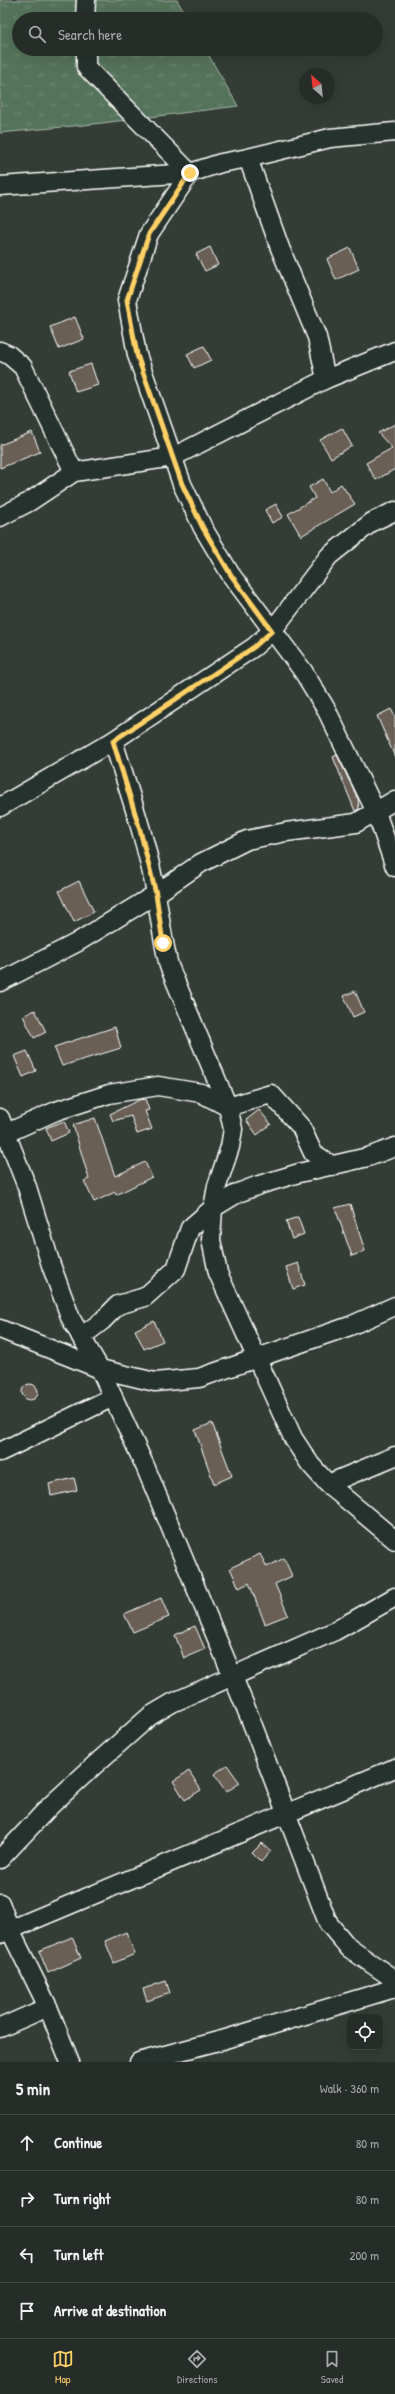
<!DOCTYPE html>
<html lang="en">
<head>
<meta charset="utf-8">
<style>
  :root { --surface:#262d28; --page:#2e3530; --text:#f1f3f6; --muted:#a4a8a8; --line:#424945; --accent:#ffd166 }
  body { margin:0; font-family:"Patrick Hand",sans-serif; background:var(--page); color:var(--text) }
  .controls { position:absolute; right:12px; bottom:12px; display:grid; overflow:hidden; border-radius:8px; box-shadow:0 4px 16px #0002 }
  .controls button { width:36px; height:36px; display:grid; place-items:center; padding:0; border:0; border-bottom:1px solid var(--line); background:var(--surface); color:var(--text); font:20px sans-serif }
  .compass { position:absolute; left:299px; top:68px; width:36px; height:36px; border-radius:50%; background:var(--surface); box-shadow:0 4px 16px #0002; rotate:333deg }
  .stop { position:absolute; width:12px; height:12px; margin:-9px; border:3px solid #ffd166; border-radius:50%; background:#fff }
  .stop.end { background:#ffd166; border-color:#fff; box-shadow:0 1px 4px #0008 }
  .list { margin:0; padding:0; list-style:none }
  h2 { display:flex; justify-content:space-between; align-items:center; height:52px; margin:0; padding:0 16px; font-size:17px }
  h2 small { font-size:13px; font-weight:400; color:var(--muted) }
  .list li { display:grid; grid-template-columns:26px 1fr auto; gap:12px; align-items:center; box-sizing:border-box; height:56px; padding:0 16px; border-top:1px solid var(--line) }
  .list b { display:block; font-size:15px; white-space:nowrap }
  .list em { font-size:13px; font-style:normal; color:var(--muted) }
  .icon { flex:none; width:22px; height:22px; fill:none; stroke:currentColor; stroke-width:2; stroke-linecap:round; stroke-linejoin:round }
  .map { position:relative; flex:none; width:395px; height:2062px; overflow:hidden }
  .search { position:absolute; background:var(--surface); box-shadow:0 4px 16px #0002; left:12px; right:12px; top:12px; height:44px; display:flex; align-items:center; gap:10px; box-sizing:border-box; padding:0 14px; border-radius:22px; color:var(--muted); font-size:15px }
  .sheet { height:276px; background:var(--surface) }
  nav { display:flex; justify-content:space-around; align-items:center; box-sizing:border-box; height:56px; border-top:1px solid var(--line); background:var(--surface); font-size:11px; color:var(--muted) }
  nav a { display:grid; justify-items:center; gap:2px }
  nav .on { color:var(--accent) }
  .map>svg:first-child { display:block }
  .grass { fill:url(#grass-tufts); stroke:#aab9ac }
  .building { fill:#695e54; stroke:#fff }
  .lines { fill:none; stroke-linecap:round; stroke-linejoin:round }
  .minor-casing { stroke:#fff; stroke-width:21 }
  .minor { stroke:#26332d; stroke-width:18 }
  .route { stroke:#ffd166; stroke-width:5 }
</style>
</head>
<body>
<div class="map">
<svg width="395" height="2062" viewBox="0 0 395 2062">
  <defs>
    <pattern id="grass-tufts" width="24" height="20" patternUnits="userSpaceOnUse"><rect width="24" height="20" fill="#55735a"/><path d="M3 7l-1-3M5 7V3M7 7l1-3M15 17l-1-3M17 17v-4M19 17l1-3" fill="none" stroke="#6e8873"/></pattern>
  </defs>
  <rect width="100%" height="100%" fill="#333c35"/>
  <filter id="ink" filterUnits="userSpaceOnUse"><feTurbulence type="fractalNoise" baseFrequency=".025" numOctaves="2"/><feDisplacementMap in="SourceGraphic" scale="8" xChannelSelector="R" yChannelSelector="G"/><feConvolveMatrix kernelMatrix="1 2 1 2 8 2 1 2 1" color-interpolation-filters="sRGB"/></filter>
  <g filter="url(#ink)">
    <polygon class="grass" points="0,0 177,0 188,19 19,19 19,49 205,49 238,106 94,124 0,133"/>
    <g class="building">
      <polygon points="210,247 218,265 205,271 196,254"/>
      <polygon points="350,248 359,269 336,280 327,259"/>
      <polygon points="75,317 84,339 59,349 50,327"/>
      <polygon points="204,346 211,360 194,368 187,354"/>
      <polygon points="91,364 98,385 76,392 69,371"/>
      <polygon points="395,424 395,469 376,480 366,463 392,448 378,433"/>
      <polygon points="342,428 352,446 331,458 320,440"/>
      <polygon points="32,432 40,452 0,468 0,445"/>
      <polygon points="323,479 330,492 341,484 355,504 301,536 288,514 315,498 309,487"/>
      <polygon points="276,504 283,517 272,523 265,510"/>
      <polygon points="391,709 395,717 395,757 377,716"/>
      <polygon points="337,755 358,799 359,809 355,811 333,757"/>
      <polygon points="79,881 94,912 74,922 59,891"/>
      <polygon points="355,991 364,1012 353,1017 344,996"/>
      <polygon points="35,1010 46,1032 34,1038 23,1016"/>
      <polygon points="115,1027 121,1048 62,1066 54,1047"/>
      <polygon points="27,1051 36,1071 23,1077 14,1056"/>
      <polygon points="145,1099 149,1110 145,1111 152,1129 137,1134 131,1116 113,1121 110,1114 139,1100"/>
      <polygon points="259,1110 271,1124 257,1135 246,1120"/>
      <polygon points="95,1118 115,1176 145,1162 152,1177 116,1195 115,1192 94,1202 84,1181 89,1179 73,1125"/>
      <polygon points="64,1121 69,1133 51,1141 46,1128"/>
      <polygon points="350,1204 365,1251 352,1256 335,1208"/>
      <polygon points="298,1217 304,1234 292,1239 286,1221"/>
      <polygon points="298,1263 305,1285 293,1289 286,1267"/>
      <polygon points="154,1321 163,1341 144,1349 135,1330"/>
      <circle cx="30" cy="1392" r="8"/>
      <polygon points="212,1423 232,1476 214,1484 195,1430"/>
      <polygon points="74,1478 77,1490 51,1496 49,1484"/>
      <polygon points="260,1554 267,1567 284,1558 292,1576 275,1584 288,1615 265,1624 249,1583 239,1588 230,1568"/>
      <polygon points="161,1598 169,1617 133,1632 124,1614"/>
      <polygon points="195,1626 205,1649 184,1658 175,1635"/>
      <polygon points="227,1765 240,1783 226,1792 214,1774"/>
      <polygon points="189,1771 201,1790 185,1800 173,1781"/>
      <polygon points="262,1843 271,1851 261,1862 252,1853"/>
      <polygon points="126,1932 135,1954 114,1963 105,1941"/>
      <polygon points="72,1937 81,1958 48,1973 39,1951"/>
      <polygon points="166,1981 170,1993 147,2001 143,1989"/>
    </g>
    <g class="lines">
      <g class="minor-casing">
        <g id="minor">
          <polyline points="85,19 86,0"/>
          <polyline points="86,49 86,67 190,173"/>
          <polyline points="190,173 149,234 127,300 137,355 182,484 203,528 231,575 303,671 326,709 376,812 395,867"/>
          <polyline points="0,186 190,173 221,163 248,158"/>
          <polyline points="0,351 9,355 23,367 74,472"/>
          <polyline points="326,379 395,351"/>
          <polyline points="0,517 29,502 74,472 173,457 326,379 317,337 280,248 248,158 330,138 395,132"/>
          <path d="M113,741C129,791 147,842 156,894C160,918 163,942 169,966L228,1107L233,1129L230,1147L217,1186L213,1208L211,1240L218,1273L293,1438L310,1464L328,1484L395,1540"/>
          <polyline points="0,807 113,741 254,647 272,631 329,556 372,522 395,511"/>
          <polyline points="0,982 76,943 156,894 201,863 247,840 286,832 356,823 395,800"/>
          <polyline points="0,1118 27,1187 51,1265 71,1319 100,1369 145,1466 250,1718 328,1923 349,1948 395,1980"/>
          <polyline points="0,1136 56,1111 109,1094 158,1086 201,1093 228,1107 271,1094 301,1127 313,1153 333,1166"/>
          <polyline points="0,1329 100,1369 155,1382 199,1378 350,1326 395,1306"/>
          <polyline points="81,1337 102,1321 118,1305 145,1297 176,1269 190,1228 213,1208 238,1193 259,1185 299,1173 368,1157 395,1147"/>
          <polyline points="0,1452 113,1397"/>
          <polyline points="328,1484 395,1456"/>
          <polyline points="0,1859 51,1805 99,1761 150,1716 172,1703 335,1631 395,1597"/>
          <polyline points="0,1903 10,1930 48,2007 70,2062"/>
          <polyline points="0,1934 395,1768"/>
          <polyline points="0,2028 48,2007"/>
          <polyline points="139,2062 222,2040 395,1988"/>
        </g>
      </g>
      <use href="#minor" class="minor"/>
    </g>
  </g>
  <g class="lines" filter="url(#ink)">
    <polyline class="route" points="163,943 156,894 140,830 113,741 254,647 272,631 231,575 203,528 182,484 137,355 127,300 149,234 190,173"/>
  </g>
</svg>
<div class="controls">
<button><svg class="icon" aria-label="locate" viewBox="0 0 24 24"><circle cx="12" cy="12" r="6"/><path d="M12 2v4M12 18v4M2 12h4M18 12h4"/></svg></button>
</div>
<svg class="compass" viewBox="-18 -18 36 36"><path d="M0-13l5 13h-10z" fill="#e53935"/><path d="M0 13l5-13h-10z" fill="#a4a8a8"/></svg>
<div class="stop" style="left:163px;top:943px"></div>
<div class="stop end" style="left:190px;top:173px"></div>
<div class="search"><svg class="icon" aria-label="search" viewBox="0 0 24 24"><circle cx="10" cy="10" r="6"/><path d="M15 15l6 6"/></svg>Search here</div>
</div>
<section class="sheet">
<h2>5 min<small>Walk · 360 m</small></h2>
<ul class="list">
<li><svg class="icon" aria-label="ahead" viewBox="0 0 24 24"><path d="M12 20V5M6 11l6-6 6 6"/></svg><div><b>Continue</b></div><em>80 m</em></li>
<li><svg class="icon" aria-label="right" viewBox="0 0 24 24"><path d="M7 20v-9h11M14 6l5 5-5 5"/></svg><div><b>Turn right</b></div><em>80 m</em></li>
<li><svg class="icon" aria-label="left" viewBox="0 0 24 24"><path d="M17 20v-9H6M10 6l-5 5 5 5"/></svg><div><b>Turn left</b></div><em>200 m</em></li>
<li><svg class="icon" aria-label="arrive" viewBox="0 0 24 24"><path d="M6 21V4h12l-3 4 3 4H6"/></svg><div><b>Arrive at destination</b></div></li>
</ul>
</section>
<nav>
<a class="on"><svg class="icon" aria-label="map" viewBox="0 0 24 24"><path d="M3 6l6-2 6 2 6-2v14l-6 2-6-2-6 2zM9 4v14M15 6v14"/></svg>Map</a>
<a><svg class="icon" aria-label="directions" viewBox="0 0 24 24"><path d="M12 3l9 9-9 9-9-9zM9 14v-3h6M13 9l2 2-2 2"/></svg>Directions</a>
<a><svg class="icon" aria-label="saved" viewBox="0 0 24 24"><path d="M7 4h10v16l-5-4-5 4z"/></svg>Saved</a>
</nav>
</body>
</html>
